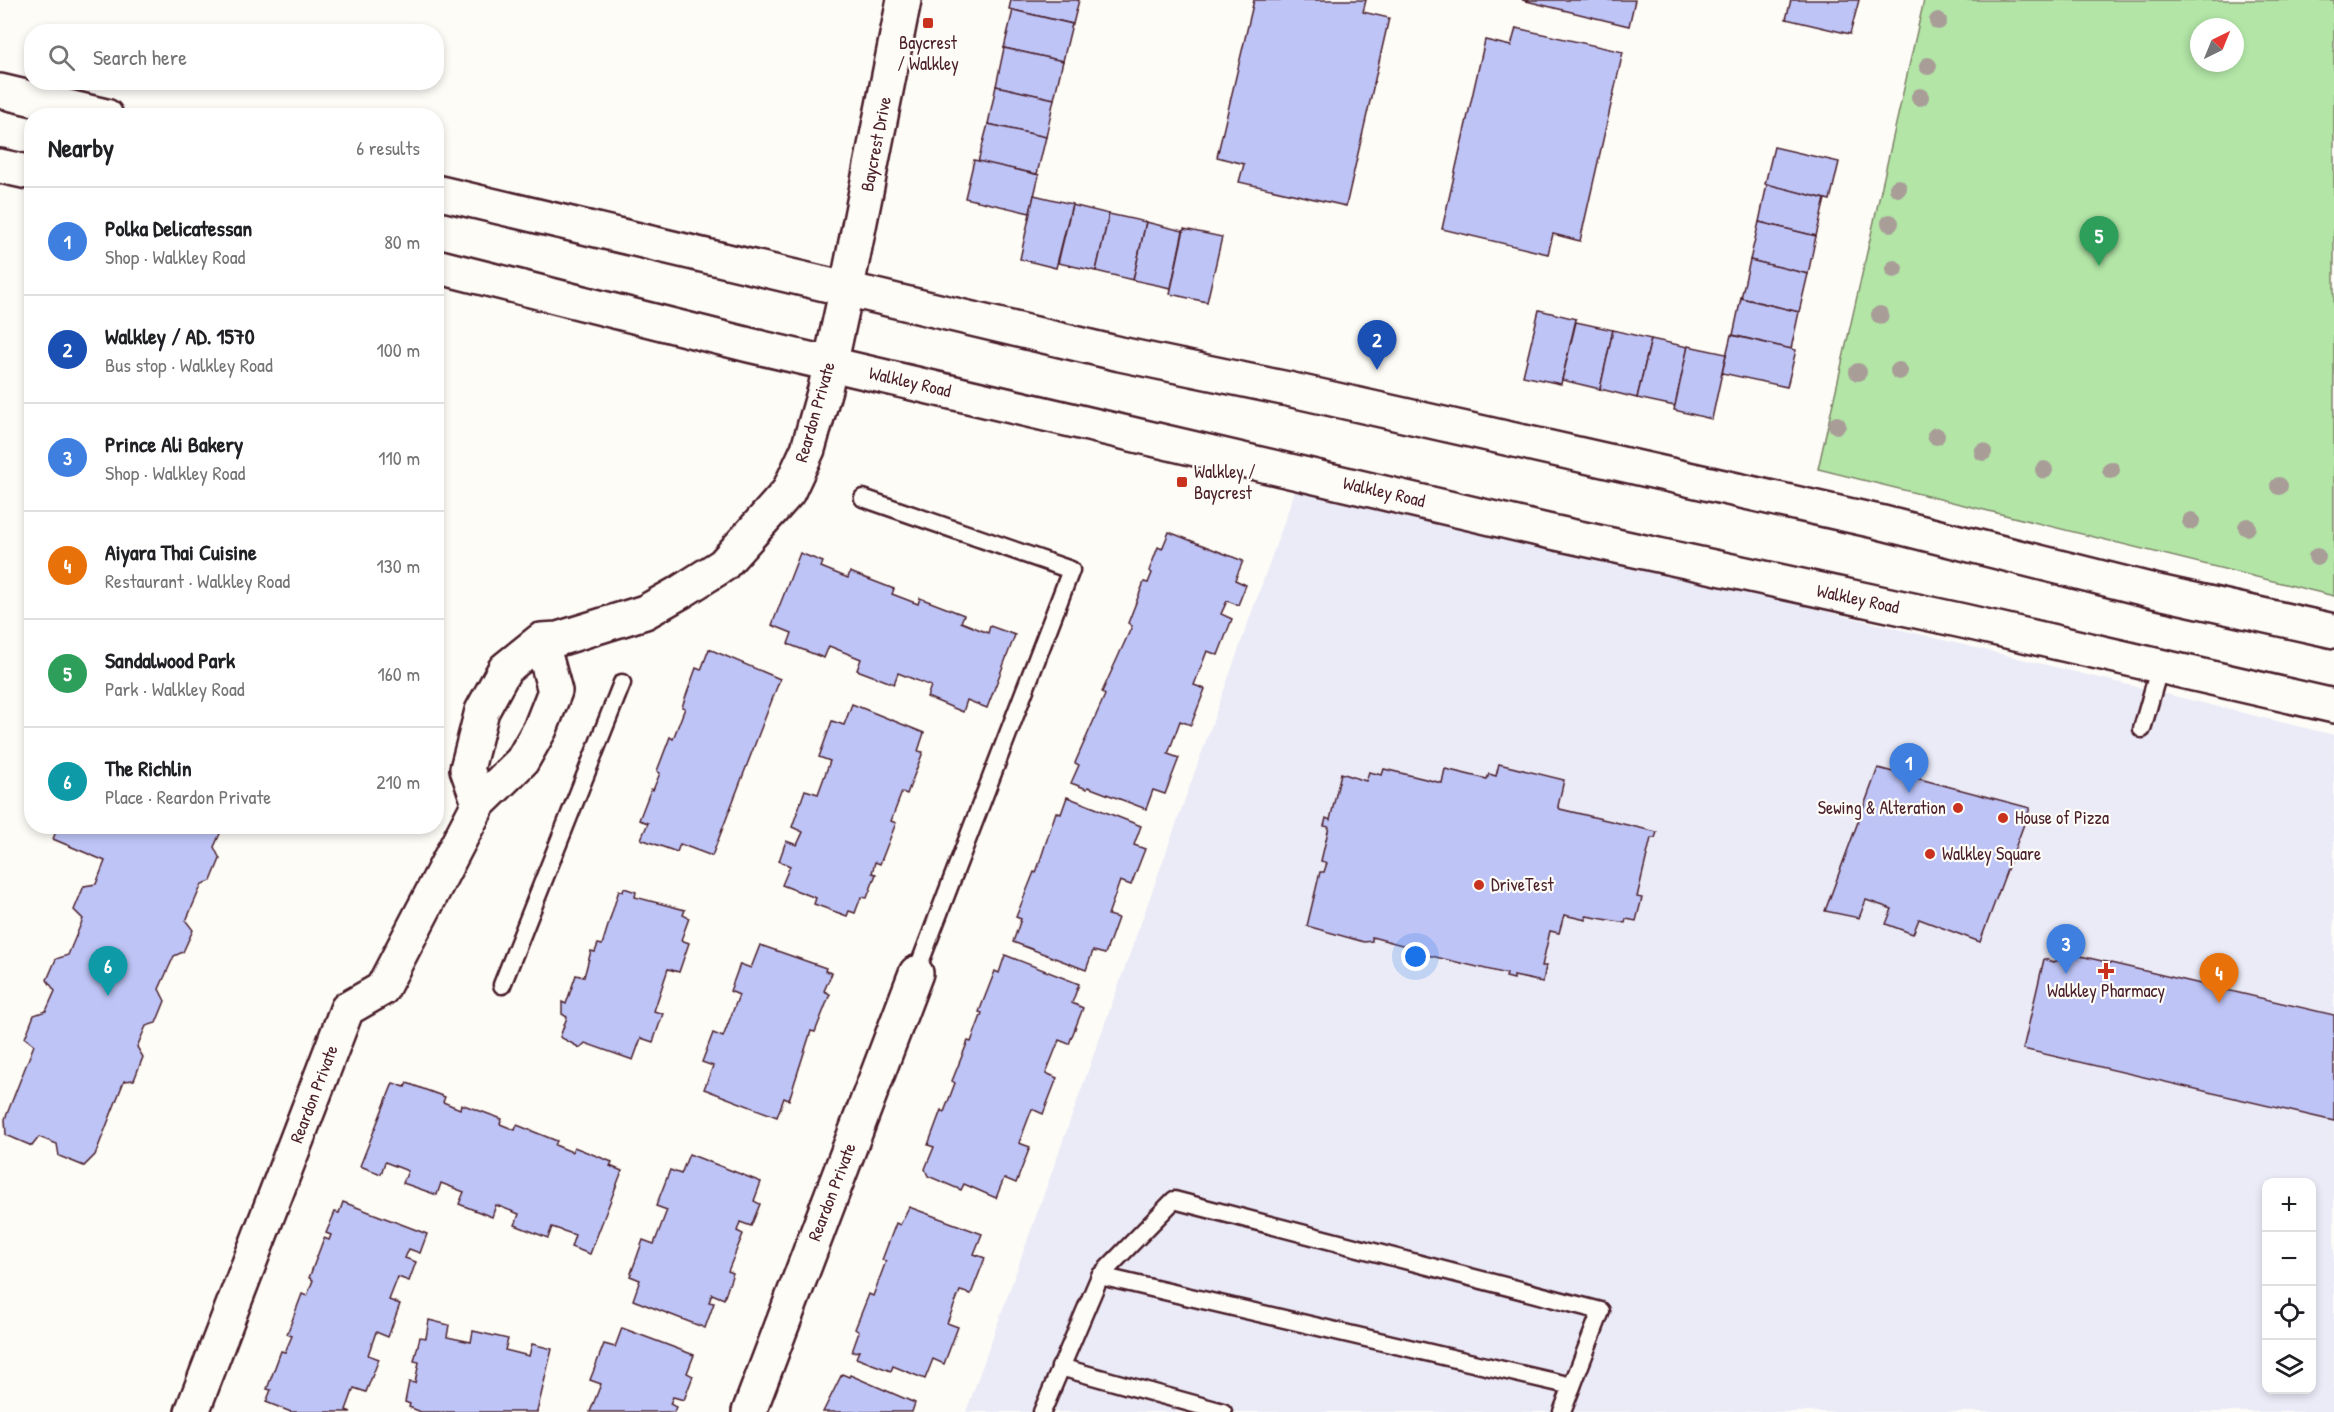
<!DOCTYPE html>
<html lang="en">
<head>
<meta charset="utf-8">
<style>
  :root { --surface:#fff; --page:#f2f2f2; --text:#202124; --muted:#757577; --line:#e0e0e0; --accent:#c8321e }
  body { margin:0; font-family:"Patrick Hand",sans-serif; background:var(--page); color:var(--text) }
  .controls { position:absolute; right:18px; bottom:18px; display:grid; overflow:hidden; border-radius:12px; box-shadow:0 3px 9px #0003 }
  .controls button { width:54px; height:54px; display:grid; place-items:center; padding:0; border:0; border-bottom:2px solid var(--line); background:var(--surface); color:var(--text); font:30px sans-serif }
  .compass { position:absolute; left:2190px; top:18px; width:54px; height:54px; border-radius:50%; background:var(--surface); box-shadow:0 3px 9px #0003; rotate:43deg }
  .you { position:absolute; left:1416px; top:957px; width:21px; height:21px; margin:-15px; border:4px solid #fff; border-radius:50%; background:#1a73e8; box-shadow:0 0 0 9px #1a73e833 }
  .badge { display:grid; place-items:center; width:39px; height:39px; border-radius:50%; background:var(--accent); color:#fff; font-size:20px; font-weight:700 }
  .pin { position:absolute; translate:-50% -50px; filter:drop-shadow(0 2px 3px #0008) }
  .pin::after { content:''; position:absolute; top:32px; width:21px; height:18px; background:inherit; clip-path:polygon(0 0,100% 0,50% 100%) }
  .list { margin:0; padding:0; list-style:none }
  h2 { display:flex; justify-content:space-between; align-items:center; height:78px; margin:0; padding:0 24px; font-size:26px }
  h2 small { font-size:20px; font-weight:400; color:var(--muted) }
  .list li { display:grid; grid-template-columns:39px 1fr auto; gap:18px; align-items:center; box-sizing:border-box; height:108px; padding:0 24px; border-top:2px solid var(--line) }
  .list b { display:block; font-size:22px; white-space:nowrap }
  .list p { margin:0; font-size:20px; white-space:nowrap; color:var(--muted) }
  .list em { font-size:20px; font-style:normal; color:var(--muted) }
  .icon { flex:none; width:33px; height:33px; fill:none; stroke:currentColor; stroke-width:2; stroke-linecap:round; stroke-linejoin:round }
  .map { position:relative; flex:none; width:2334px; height:1412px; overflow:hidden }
  .search { position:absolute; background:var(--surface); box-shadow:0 3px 9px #0003; left:24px; top:24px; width:420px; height:66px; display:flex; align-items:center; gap:15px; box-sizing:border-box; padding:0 21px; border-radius:24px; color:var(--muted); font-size:22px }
  .panel { position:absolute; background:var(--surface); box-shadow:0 3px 9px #0003; left:24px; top:108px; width:420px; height:726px; border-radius:24px }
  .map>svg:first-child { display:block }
  .built { fill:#eaebf7; fill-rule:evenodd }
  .green { fill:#b2e5a6; stroke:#7e8268; stroke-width:1.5; fill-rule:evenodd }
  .building { fill:#bec4f6; stroke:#4a1f2b; stroke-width:1.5 }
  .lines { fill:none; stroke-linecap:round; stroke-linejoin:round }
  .service-casing { stroke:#4a1f2b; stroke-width:21 }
  .minor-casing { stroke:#4a1f2b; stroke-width:38 }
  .tertiary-casing { stroke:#4a1f2b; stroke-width:38 }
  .secondary-casing { stroke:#4a1f2b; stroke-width:38 }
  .service { stroke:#fdfcf7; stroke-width:16 }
  .minor { stroke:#fdfcf7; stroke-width:33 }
  .tertiary { stroke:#fdfcf7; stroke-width:33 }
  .secondary { stroke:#fdfcf7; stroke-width:33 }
  .tree { fill:#a99d98 }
  .poi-dot { fill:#c8321e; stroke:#fdfcf7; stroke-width:2 }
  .labels { text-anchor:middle; stroke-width:4.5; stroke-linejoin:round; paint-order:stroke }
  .poi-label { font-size:18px; fill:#4a1f2b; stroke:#fdfcf7; text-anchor:start }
  .street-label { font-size:18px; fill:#4a1f2b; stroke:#fdfcf7 }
</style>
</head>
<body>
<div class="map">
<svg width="2334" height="1412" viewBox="0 0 2334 1412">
  <rect width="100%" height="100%" fill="#fdfcf7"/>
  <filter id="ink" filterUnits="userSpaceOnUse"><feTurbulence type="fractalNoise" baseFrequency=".0167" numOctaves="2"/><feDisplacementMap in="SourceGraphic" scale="12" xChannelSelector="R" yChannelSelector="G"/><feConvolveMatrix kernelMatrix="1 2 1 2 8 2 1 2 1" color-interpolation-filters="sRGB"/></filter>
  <g filter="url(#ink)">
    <path class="built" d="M1298,483L2334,735V1412H966ZM2266,1182H2312V1390H2266Z"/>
    <path class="green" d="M1924,0H2334V596L1818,469ZM2199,27H2235V63H2199Z"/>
    <g class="building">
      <polygon points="1011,0 1079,0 1073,24 1009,9"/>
      <polygon points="1254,0 1366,0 1363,12 1389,18 1346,206 1239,182 1244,164 1217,157"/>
      <polygon points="1522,0 1635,0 1629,26"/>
      <polygon points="1791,0 1859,0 1850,34 1786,19"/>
      <polygon points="1013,10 1072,24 1063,61 1004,48"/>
      <polygon points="1516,28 1623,52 1580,241 1553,234 1548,254 1442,229 1485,40 1511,46"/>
      <polygon points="1004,48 1063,61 1054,99 996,86"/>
      <polygon points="996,86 1054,99 1046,137 988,124"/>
      <polygon points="988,124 1046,137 1037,174 978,162"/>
      <polygon points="1774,147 1839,162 1830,200 1765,184"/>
      <polygon points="974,160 1039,175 1030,213 965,198"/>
      <polygon points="1767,184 1825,199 1816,236 1759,222"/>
      <polygon points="1034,195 1072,204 1056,268 1020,259"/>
      <polygon points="1072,205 1109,214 1096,271 1058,263"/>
      <polygon points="1109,214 1146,222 1133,280 1096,271"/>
      <polygon points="1146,222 1183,231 1171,288 1133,280"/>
      <polygon points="1759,222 1816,236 1808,274 1750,260"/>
      <polygon points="1184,229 1222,237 1207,302 1170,294"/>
      <polygon points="1750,260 1808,274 1799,312 1741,298"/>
      <polygon points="1741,298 1799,312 1791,349 1733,335"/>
      <polygon points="1539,310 1576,319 1561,384 1523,376"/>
      <polygon points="1576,322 1613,330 1600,389 1562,380"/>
      <polygon points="1613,330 1651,339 1637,398 1600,389"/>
      <polygon points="1731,335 1796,350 1787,387 1722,373"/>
      <polygon points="1651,339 1688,347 1675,406 1637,398"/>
      <polygon points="1688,346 1726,354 1712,419 1674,410"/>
      <polygon points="1169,532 1243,561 1235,580 1246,585 1238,605 1227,601 1221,614 1232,619 1218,655 1207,651 1194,685 1205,689 1191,725 1180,721 1168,754 1179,758 1165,794 1153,790 1146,809 1088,787 1087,789 1071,783 1079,765 1075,763 1105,695 1102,692 1132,626 1128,623 1144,582 1148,583 1152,573 1149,571 1158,547 1162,549"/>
      <polygon points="800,553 823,562 821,567 848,578 850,572 894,589 892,594 918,604 920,598 964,615 961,622 988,633 990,626 1015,635 987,708 967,700 963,712 927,697 931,686 898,673 894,684 857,670 861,659 829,646 824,658 788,644 792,633 772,625"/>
      <polygon points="709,649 780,679 712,856 680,844 677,852 641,839 648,823 639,820 651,789 653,790 660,773 657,771 670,737 673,739 685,708 682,707 696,668 701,670"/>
      <polygon points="852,704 924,733 918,751 923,752 907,794 902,792 891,821 896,823 880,864 875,862 872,873 876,874 867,898 861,897 855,913 849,911 847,916 814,904 816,898 782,885 790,866 779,861 786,841 797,845 803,832 792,827 805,790 818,794 830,761 819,757 832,721 844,725"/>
      <polygon points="1499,764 1564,780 1558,806 1560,809 1657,832 1655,838 1651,838 1637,897 1642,898 1636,921 1626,919 1625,923 1586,916 1586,920 1564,915 1559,933 1550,931 1542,966 1546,966 1543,982 1514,976 1514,979 1506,977 1507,974 1406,950 1406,946 1372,937 1372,941 1364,942 1307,926 1320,872 1324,872 1327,863 1321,861 1329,827 1324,826 1326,818 1330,820 1341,773 1366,781 1369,772 1382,775 1384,769 1442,783 1445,769 1487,779 1489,774 1496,776"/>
      <polygon points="1878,768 2030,808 1980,942 1919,919 1913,934 1886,924 1892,909 1866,900 1859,918 1825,911"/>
      <polygon points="1067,797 1141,826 1134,845 1145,849 1131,885 1120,881 1108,915 1118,918 1105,954 1093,951 1086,970 1013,942 1021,919 1016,917 1034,872 1036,873 1056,812 1061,814"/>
      <polygon points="58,826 223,827 214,847 220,859 211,881 202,884 186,921 193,930 183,952 174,956 159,989 165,1001 156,1023 146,1026 137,1047 143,1057 134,1080 124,1081 95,1155 84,1166 59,1156 57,1144 39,1137 32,1146 6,1135 5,1119 34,1045 25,1038 34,1015 46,1011 55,991 47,980 56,959 68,955 83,919 74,910 84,886 96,884 105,861 53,839"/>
      <polygon points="624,888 636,892 635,897 685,910 683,915 689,918 681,940 689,943 679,972 668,969 654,1011 663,1014 653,1042 641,1038 633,1060 585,1043 580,1048 560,1037 567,1017 562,1014 562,1002 566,1004 576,975 584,977 591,951 595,952 598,944 602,945 619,890 623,892"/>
      <polygon points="760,945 826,968 825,971 832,973 824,991 830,994 815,1032 811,1031 789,1100 784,1098 777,1117 704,1089 713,1066 702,1062 713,1033 723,1037 739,995 730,991 740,964 751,968"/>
      <polygon points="2072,954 2334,1015 2334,1121 2023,1049 2044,959 2054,962"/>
      <polygon points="1005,955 1079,984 1072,1003 1083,1008 1069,1044 1059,1040 1046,1073 1057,1078 1043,1114 1032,1109 1019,1143 1030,1147 1016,1183 1004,1178 996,1198 964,1184 961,1190 928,1176 925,1169 934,1147 928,1145 941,1110 944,1112 955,1083 952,1081 968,1041 971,1042 982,1013 979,1012 995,971 999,973"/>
      <polygon points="393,1083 405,1087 407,1083 445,1097 443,1102 460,1109 461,1104 502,1119 500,1124 515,1130 517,1125 557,1141 555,1145 572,1152 574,1147 612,1162 610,1166 622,1171 590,1254 571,1247 575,1235 552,1227 548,1238 515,1225 519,1214 496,1205 492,1217 459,1204 464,1192 441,1183 437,1195 403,1183 408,1171 385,1162 381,1174 360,1166"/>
      <polygon points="689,1154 761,1182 754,1201 760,1204 751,1226 740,1222 737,1231 743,1234 728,1271 733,1273 724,1299 712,1294 709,1302 714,1303 705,1328 633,1300 640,1280 630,1276 643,1240 654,1244 667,1210 656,1206 670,1170 681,1174"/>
      <polygon points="343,1202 427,1234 420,1253 409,1249 405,1258 416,1262 409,1281 398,1277 389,1300 400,1304 388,1337 376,1332 368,1355 379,1359 366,1392 354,1388 346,1410 351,1412 291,1412 266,1402 271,1390 267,1389 281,1351 285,1352 292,1336 287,1334 302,1294 307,1296 313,1280 309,1278 324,1238 329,1240 331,1235 326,1233 335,1212 339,1213"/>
      <polygon points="909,1207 982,1234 974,1254 985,1258 971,1294 960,1291 947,1323 958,1327 944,1364 933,1359 925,1379 893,1366 891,1371 856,1358 859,1351 852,1352 859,1332 855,1329 869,1294 873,1296 886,1261 882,1260 896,1223 900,1225"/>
      <polygon points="429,1320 449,1325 447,1337 471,1342 473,1331 508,1339 505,1350 529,1356 532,1344 552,1349 537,1412 421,1412 409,1407 410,1404 405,1402 409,1382 415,1383 419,1362 414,1361 420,1337 426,1338"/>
      <polygon points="622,1328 694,1355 687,1373 693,1376 684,1400 673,1397 670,1404 676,1407 674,1412 590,1412 601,1384 590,1380 604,1344 615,1347"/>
      <polygon points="842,1374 849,1377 850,1375 915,1403 912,1412 823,1412"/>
    </g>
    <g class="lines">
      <g class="service-casing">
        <g id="service">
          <polyline points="863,498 1071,570 916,973"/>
          <polyline points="2142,729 2160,666"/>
          <polyline points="502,985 622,683"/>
          <polyline points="1100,1276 1572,1386"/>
          <polyline points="1060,1367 1223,1412"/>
          <polyline points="1042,1412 1100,1276 1174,1200 1601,1311 1562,1412"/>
        </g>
      </g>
      <g class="minor-casing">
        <g id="minor">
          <polyline points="541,640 555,691 540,729 522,761 479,803 467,769 482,711 505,669 541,640 558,639 645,612 682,591 723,565 788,492 808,449 825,389 847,287"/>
          <polyline points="192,1412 347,1009 382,989 479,803"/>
          <polyline points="749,1412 916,973"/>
        </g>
      </g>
      <g class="tertiary-casing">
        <polyline id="tertiary" points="847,287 904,0"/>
      </g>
      <g class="secondary-casing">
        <g id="secondary">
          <polyline points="0,91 106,116"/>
          <polyline points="0,166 32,173"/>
          <polyline points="436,192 1120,354 1288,389 1879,522 2154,591 2334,631"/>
          <polyline points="436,266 749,345 1547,531 1963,621 2334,706"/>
        </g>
      </g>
      <use href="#service" class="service"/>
      <use href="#minor" class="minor"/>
      <use href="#tertiary" class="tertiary"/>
      <use href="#secondary" class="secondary"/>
    </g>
    <g class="tree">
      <circle cx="1938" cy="21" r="9"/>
      <circle cx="1928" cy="66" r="9"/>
      <circle cx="1920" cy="97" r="9"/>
      <circle cx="1898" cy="188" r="9"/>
      <circle cx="1890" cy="223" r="9"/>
      <circle cx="1894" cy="269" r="9"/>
      <circle cx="1880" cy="315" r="9"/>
      <circle cx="1899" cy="371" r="9"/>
      <circle cx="1858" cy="372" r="9"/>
      <circle cx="1837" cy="425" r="9"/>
      <circle cx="1936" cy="436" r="9"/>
      <circle cx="1983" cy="452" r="9"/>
      <circle cx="2044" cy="470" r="9"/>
      <circle cx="2111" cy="470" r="9"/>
      <circle cx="2279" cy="486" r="9"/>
      <circle cx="2191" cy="521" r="9"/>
      <circle cx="2247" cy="527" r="9"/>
      <circle cx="2317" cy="557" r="9"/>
    </g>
  </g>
  <g class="poi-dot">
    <rect x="922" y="17" width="12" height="12" rx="3"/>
    <rect x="1176" y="476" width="12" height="12" rx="3"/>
    <circle cx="1958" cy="808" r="6"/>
    <circle cx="2003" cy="818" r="6"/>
    <circle cx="1930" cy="854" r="6"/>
    <circle cx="1479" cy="885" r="6"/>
    <path d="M2103 962h6v6h6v6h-6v6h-6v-6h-6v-6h6z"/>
  </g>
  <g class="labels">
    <g class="poi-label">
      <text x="928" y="49" text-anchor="middle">Baycrest<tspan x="928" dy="21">/ Walkley</tspan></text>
      <text x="1194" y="478">Walkley /<tspan x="1194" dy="21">Baycrest</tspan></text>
      <text x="1946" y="814" text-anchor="end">Sewing &amp; Alteration</text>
      <text x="2015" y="824">House of Pizza</text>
      <text x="1942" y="860">Walkley Square</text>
      <text x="1491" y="891">DriveTest</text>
      <text x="2106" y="997" text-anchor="middle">Walkley Pharmacy</text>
    </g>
    <g class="street-label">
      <text transform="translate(876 144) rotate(-79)" y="6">Baycrest Drive</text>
      <text transform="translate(910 382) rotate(13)" y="6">Walkley Road</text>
      <text transform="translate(815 412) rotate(-74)" y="6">Reardon Private</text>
      <text transform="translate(1384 492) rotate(13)" y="6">Walkley Road</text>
      <text transform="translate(1858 599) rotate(12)" y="6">Walkley Road</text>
      <text transform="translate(314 1094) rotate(-69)" y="6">Reardon Private</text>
      <text transform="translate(832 1192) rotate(-69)" y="6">Reardon Private</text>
    </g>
  </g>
</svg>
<div class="controls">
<button>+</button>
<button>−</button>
<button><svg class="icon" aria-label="locate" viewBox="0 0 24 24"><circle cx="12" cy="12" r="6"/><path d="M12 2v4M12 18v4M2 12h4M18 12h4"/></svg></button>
<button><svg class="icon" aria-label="layers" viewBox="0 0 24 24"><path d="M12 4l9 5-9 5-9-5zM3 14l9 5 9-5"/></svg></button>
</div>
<svg class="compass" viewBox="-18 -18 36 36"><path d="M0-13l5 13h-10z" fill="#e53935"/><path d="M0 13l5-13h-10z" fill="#757577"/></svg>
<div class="you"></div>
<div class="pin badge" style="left:1909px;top:793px;background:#3f7fe0">1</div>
<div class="pin badge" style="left:1377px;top:370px;background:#1a4fb4">2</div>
<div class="pin badge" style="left:2066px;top:974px;background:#3f7fe0">3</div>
<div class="pin badge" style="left:2219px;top:1003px;background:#e8710a">4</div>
<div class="pin badge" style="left:2099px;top:266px;background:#2e9e5b">5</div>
<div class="pin badge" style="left:108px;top:996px;background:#0f9aa8">6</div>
<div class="search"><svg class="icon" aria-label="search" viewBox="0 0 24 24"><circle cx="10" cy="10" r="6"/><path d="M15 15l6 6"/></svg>Search here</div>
<section class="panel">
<h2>Nearby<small>6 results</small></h2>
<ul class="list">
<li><span class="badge" style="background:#3f7fe0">1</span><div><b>Polka Delicatessan</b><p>Shop · Walkley Road</p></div><em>80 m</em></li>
<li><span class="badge" style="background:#1a4fb4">2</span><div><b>Walkley / AD. 1570</b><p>Bus stop · Walkley Road</p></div><em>100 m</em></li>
<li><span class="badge" style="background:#3f7fe0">3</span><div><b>Prince Ali Bakery</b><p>Shop · Walkley Road</p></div><em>110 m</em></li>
<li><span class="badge" style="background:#e8710a">4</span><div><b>Aiyara Thai Cuisine</b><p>Restaurant · Walkley Road</p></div><em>130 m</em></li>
<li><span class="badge" style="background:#2e9e5b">5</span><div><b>Sandalwood Park</b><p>Park · Walkley Road</p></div><em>160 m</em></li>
<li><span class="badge" style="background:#0f9aa8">6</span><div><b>The Richlin</b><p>Place · Reardon Private</p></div><em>210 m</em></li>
</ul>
</section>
</div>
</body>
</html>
